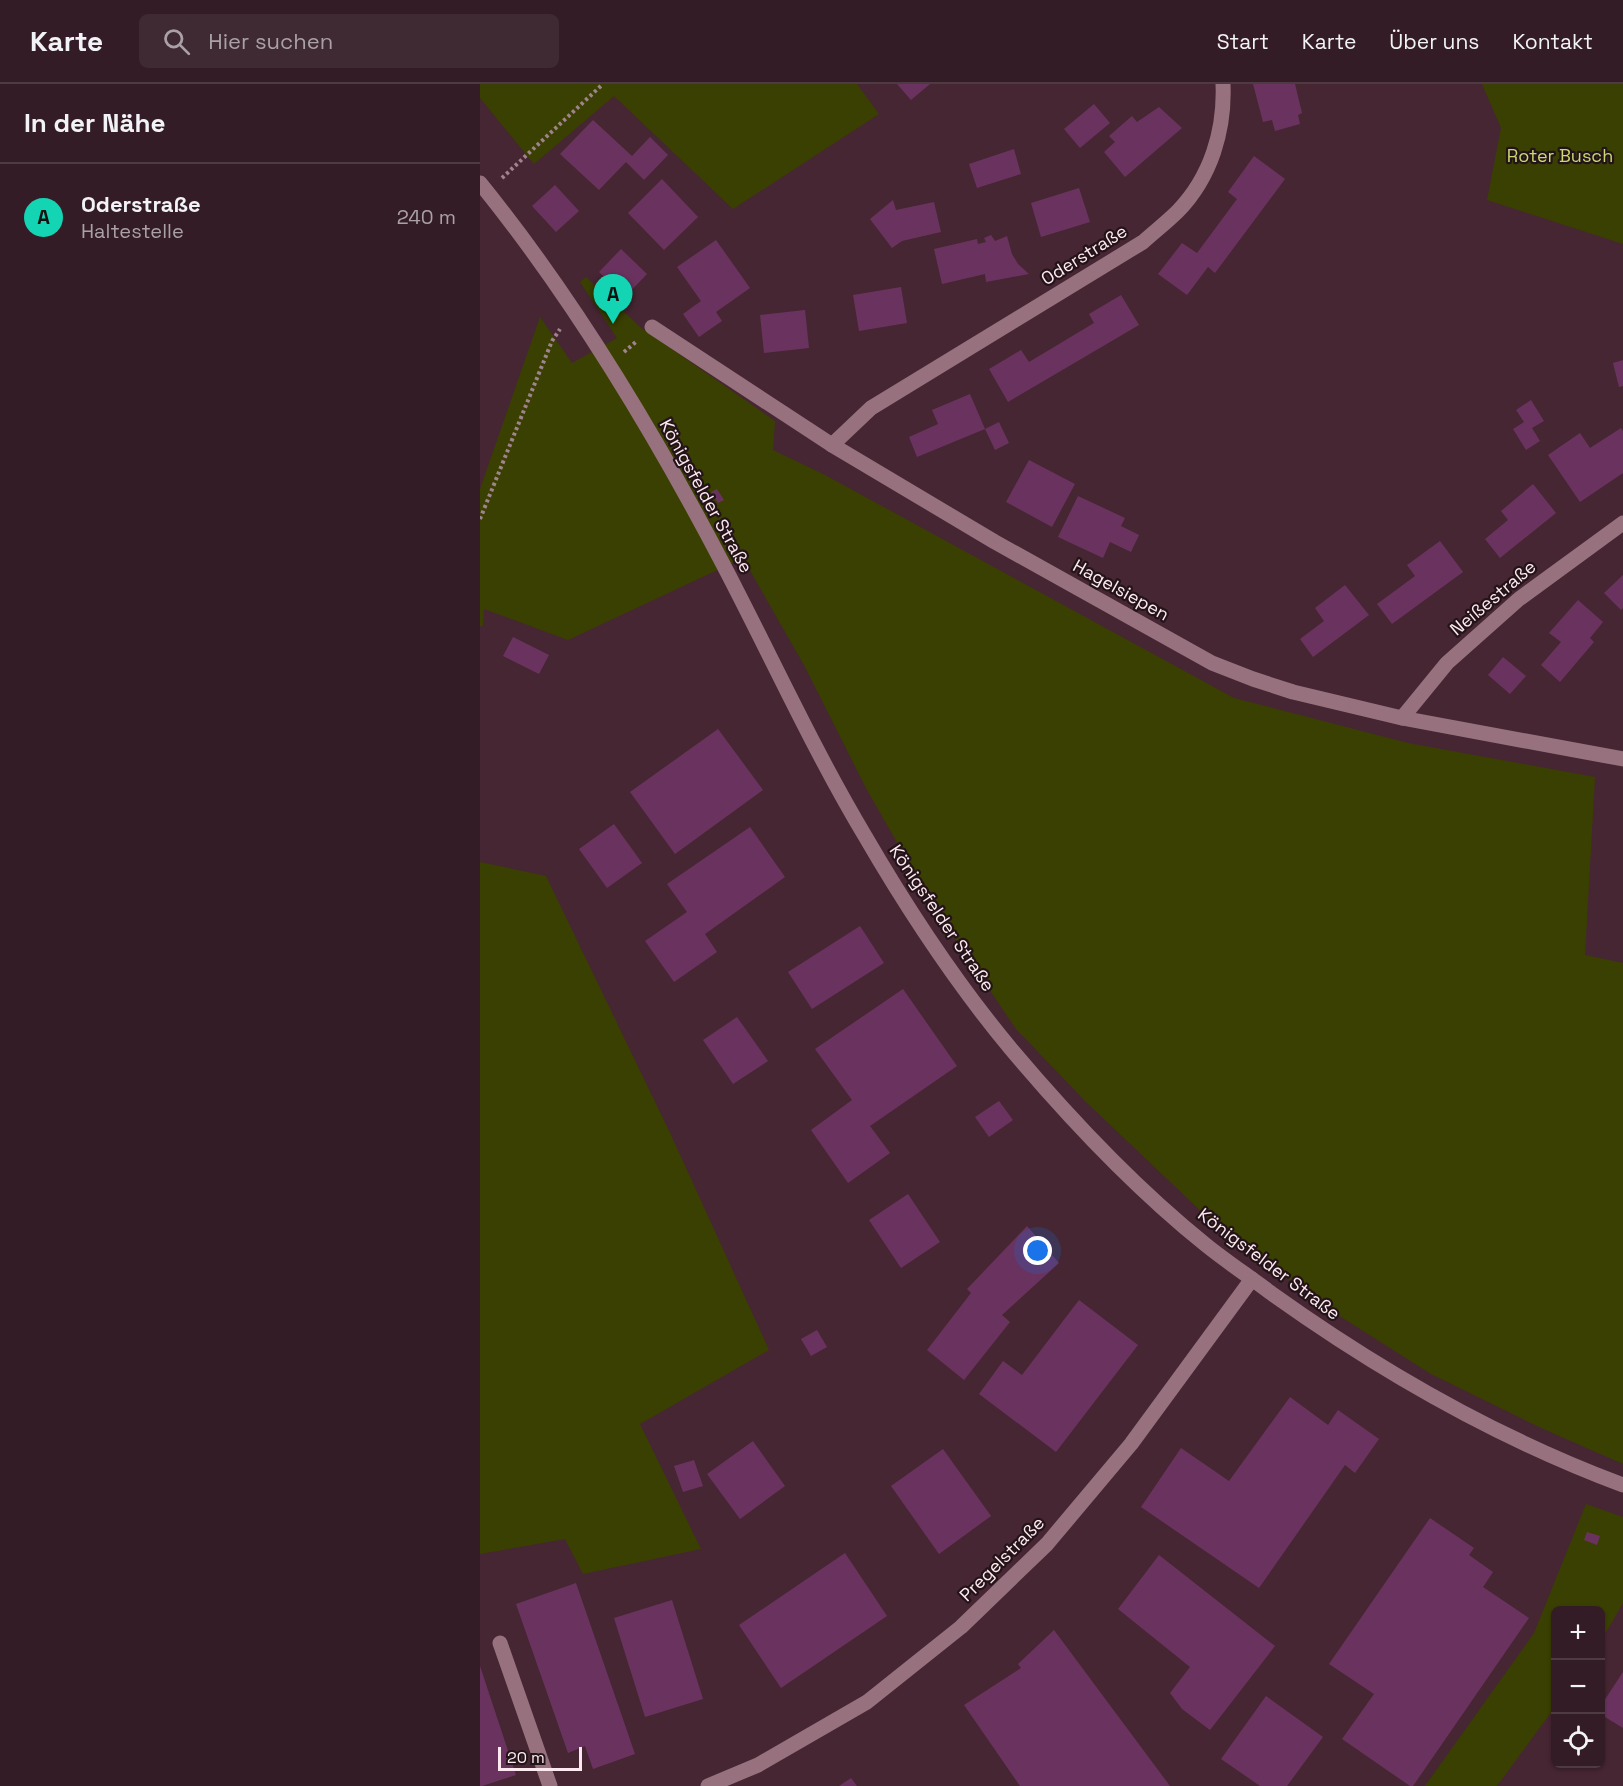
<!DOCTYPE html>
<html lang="de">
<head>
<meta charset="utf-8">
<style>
  :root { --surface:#341c26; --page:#3f2932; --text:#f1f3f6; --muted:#a9a1a7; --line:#4e3a43; --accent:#13d5b3 }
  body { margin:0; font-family:"Space Grotesk",sans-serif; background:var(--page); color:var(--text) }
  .controls { position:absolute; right:18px; bottom:18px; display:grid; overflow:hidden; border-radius:9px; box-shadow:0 2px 4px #0004 }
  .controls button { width:54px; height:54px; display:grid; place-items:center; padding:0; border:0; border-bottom:2px solid var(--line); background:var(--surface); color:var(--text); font:30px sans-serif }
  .scale { position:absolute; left:18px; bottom:15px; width:84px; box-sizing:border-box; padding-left:6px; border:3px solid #ffe9f0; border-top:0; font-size:16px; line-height:21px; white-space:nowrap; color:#ffe9f0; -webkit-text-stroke:4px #231419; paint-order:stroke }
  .you { position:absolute; left:558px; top:1167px; width:21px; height:21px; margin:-15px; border:4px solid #fff; border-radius:50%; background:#1a73e8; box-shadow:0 0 0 9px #1a73e833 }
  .badge { display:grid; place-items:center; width:39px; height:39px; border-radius:50%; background:var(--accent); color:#111; font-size:20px; font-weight:700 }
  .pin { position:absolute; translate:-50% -50px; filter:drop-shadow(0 2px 3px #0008) }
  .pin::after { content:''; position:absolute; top:32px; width:21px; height:18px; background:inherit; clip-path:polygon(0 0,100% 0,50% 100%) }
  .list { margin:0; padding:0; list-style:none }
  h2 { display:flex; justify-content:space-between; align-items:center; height:78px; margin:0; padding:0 24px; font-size:26px }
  h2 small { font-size:20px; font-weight:400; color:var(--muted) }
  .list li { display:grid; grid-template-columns:39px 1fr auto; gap:18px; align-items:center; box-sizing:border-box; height:108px; padding:0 24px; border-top:2px solid var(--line) }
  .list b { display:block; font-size:22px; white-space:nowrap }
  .list p { margin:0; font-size:20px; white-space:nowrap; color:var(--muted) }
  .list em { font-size:20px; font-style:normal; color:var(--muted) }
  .icon { flex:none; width:33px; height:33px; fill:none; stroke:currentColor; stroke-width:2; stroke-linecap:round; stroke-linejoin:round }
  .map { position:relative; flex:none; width:1143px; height:1702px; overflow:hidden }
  header { display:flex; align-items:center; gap:36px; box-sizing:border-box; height:84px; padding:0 30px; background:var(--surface); border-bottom:2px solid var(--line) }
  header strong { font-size:28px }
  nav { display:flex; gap:33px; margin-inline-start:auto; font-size:21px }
  .search { width:420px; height:54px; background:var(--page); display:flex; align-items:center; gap:15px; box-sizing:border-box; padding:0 21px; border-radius:9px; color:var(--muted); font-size:22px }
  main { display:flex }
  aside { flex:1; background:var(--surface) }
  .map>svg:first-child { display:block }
  .green { fill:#3a4001 }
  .building { fill:#6a335f }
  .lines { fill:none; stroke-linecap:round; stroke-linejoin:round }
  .path { stroke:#9f838d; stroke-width:4; stroke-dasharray:3 3; stroke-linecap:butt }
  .lane { stroke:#98717f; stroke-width:15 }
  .street { stroke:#98717f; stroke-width:15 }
  .labels { text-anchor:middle; stroke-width:4.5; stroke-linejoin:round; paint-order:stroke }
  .park-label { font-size:18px; fill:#cad971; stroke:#231419 }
  .street-label { font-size:18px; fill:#ffe9f0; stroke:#231419 }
</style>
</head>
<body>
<header>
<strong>Karte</strong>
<div class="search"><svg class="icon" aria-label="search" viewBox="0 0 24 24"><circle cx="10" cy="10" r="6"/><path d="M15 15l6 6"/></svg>Hier suchen</div>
<nav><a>Start</a><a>Karte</a><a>Über uns</a><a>Kontakt</a></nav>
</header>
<main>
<aside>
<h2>In der Nähe<small></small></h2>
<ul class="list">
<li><span class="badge">A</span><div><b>Oderstraße</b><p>Haltestelle</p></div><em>240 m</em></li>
</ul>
</aside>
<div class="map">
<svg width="1143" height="1702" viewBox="0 0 1143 1702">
  <rect width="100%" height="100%" fill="#462632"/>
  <g class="green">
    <polygon points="0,0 377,0 399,30 253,125 134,12 54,80 0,14"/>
    <polygon points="1002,0 1143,0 1143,160 1007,116 1021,44"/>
    <polygon points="106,193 160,243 295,337 293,366 345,391 754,614 928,659 1115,693 1105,871 1143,879 1143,1380 1059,1343 951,1290 839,1219 725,1131 606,1018 536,945 457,828 387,706 325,583 263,474 88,556 4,525 3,542 0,542 0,405 60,233 92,279 137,254 100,198"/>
    <polygon points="0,778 66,792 191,1051 289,1266 160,1340 221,1465 103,1490 85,1455 0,1470"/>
    <polygon points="1106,1420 1143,1433 1143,1519 1121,1557 1120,1526 1076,1526 1075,1623 1017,1702 945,1702 1054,1549"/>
  </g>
  <g class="building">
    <polygon points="417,0 450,0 431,16"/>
    <polygon points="773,0 815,0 822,29 818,31 820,40 795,47 792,36 783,38"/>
    <polygon points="614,20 630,39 600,64 584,45"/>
    <polygon points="679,23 702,44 645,93 624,68 635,58 629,52 652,32 657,38"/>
    <polygon points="113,36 152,72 170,53 188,71 164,96 146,78 119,106 80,70"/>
    <polygon points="534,65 541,90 497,104 489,80"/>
    <polygon points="774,72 805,95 735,189 728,183 707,211 678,190 702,159 717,169 757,115 748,108"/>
    <polygon points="182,95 218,133 184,166 148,129"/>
    <polygon points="75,101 99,127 76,148 52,122"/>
    <polygon points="599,104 610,138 561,153 551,119"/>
    <polygon points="413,116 416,126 454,118 461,148 422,157 412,164 390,135"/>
    <polygon points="511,151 515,157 527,152 532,170 538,180 549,190 506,198 505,190 462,200 454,165 497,155 498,160 506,158 504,154"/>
    <polygon points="236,156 270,204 236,228 242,237 219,253 203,230 221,217 197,183"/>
    <polygon points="141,165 167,190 145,213 119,188"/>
    <polygon points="421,203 427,239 379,247 373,211"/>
    <polygon points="641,211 659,241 528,318 509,285 541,266 549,278 614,239 609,230"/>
    <polygon points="325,226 329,264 284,269 280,231"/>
    <polygon points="1143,276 1143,302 1139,303 1133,279"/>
    <polygon points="490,310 505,345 519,338 529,359 515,366 505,345 437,373 429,353 458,340 452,326"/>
    <polygon points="1051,316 1064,337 1052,344 1060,357 1046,366 1033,345 1044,338 1036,326"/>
    <polygon points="1141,344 1143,347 1143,389 1100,418 1068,371 1100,349 1110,364"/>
    <polygon points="549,376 595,400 572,443 526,418"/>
    <polygon points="1053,400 1076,429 1020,474 1005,455 1028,436 1021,427"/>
    <polygon points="237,405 244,416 238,419 231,408"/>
    <polygon points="598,412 645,434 641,442 659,451 651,468 630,458 623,474 578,453"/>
    <polygon points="960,457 983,488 912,540 897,520 935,492 927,481"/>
    <polygon points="1143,491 1143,524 1141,526 1124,509"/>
    <polygon points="865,501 889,531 833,573 820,555 844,537 835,524"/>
    <polygon points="1098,516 1123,538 1110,554 1114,558 1080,598 1061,581 1081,558 1069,549"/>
    <polygon points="33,553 69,571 59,590 23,572"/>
    <polygon points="1023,573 1046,592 1030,610 1008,591"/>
    <polygon points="238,645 283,706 195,770 150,708"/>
    <polygon points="134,740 162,779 127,804 99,765"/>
    <polygon points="270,743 305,793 225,850 237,868 194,898 165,857 207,828 187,800"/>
    <polygon points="380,842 404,879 332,925 308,888"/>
    <polygon points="423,905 477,982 390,1042 410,1069 368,1099 331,1046 372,1016 335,965"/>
    <polygon points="257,933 288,977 253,1000 223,956"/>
    <polygon points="519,1017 533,1036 509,1053 495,1033"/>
    <polygon points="428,1110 460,1158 421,1184 389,1136"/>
    <polygon points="547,1142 579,1179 522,1231 530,1238 484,1296 447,1266 491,1209 487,1205"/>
    <polygon points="599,1216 658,1261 576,1368 499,1310 523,1277 542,1291"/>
    <polygon points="337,1246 347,1263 331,1272 321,1255"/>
    <polygon points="810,1313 848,1341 858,1326 899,1355 875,1389 865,1381 779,1504 661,1423 701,1364 749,1397"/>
    <polygon points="273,1357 305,1402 260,1435 227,1390"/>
    <polygon points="463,1365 511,1432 459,1470 411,1402"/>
    <polygon points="214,1376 223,1402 203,1408 194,1382"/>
    <polygon points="950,1434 994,1464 989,1471 1013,1488 1003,1503 1049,1534 933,1702 930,1702 862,1655 894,1610 849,1580"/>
    <polygon points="1107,1448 1120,1452 1117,1461 1104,1456"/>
    <polygon points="365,1469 407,1532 301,1604 259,1541"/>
    <polygon points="679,1471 795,1562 730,1646 702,1625 690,1609 710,1583 638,1525"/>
    <polygon points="96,1499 155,1670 113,1685 105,1662 88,1669 36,1520"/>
    <polygon points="192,1516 223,1615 165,1633 134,1534"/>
    <polygon points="574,1546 690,1702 540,1702 484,1621 541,1584 538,1580"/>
    <polygon points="0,1582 36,1691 2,1702 0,1702"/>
    <polygon points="1143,1588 1143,1644 1120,1630 1120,1623"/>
    <polygon points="786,1612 843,1653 807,1702 780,1702 741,1675"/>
    <polygon points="371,1694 377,1702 359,1702"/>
  </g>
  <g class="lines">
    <g class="path">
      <polyline points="22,94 123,0"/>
      <polyline points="144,268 157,257"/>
      <polyline points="0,435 72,257 80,245"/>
    </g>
    <polyline class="lane" points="20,1559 70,1702"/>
    <g class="street">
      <path d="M0,99C94,215 175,350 244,482C291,572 333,665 385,752C428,826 476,899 531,965C590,1035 655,1104 726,1161C747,1178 770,1193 791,1209C900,1287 1017,1354 1143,1401"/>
      <polyline points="172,243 352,361 515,458 732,579 773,595 813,608 922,634 1143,675"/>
      <path d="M352,361L391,324L663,158C674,148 687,138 698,127C731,93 745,46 743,0"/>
      <polyline points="922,634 967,579 1039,515 1143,439"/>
      <polyline points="228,1702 278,1681 387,1618 481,1543 567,1460 651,1360 772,1195"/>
    </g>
  </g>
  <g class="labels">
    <g class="park-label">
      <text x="1080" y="78">Roter Busch</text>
    </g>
    <g class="street-label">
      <text transform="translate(604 171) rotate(-32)" y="6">Oderstraße</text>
      <text transform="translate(226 412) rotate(61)" y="6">Königsfelder Straße</text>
      <text transform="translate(641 506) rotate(29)" y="6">Hagelsiepen</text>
      <text transform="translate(1013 514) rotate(-40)" y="6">Neißestraße</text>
      <text transform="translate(462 834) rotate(56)" y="6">Königsfelder Straße</text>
      <text transform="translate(789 1180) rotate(37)" y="6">Königsfelder Straße</text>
      <text transform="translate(522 1475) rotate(-45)" y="6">Pregelstraße</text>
    </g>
  </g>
</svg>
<div class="controls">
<button>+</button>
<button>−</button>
<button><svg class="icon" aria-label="locate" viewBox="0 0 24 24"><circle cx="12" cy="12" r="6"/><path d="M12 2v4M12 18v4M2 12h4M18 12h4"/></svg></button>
</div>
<div class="scale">20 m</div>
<div class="you"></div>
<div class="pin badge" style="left:133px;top:240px">A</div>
</div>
</main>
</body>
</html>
